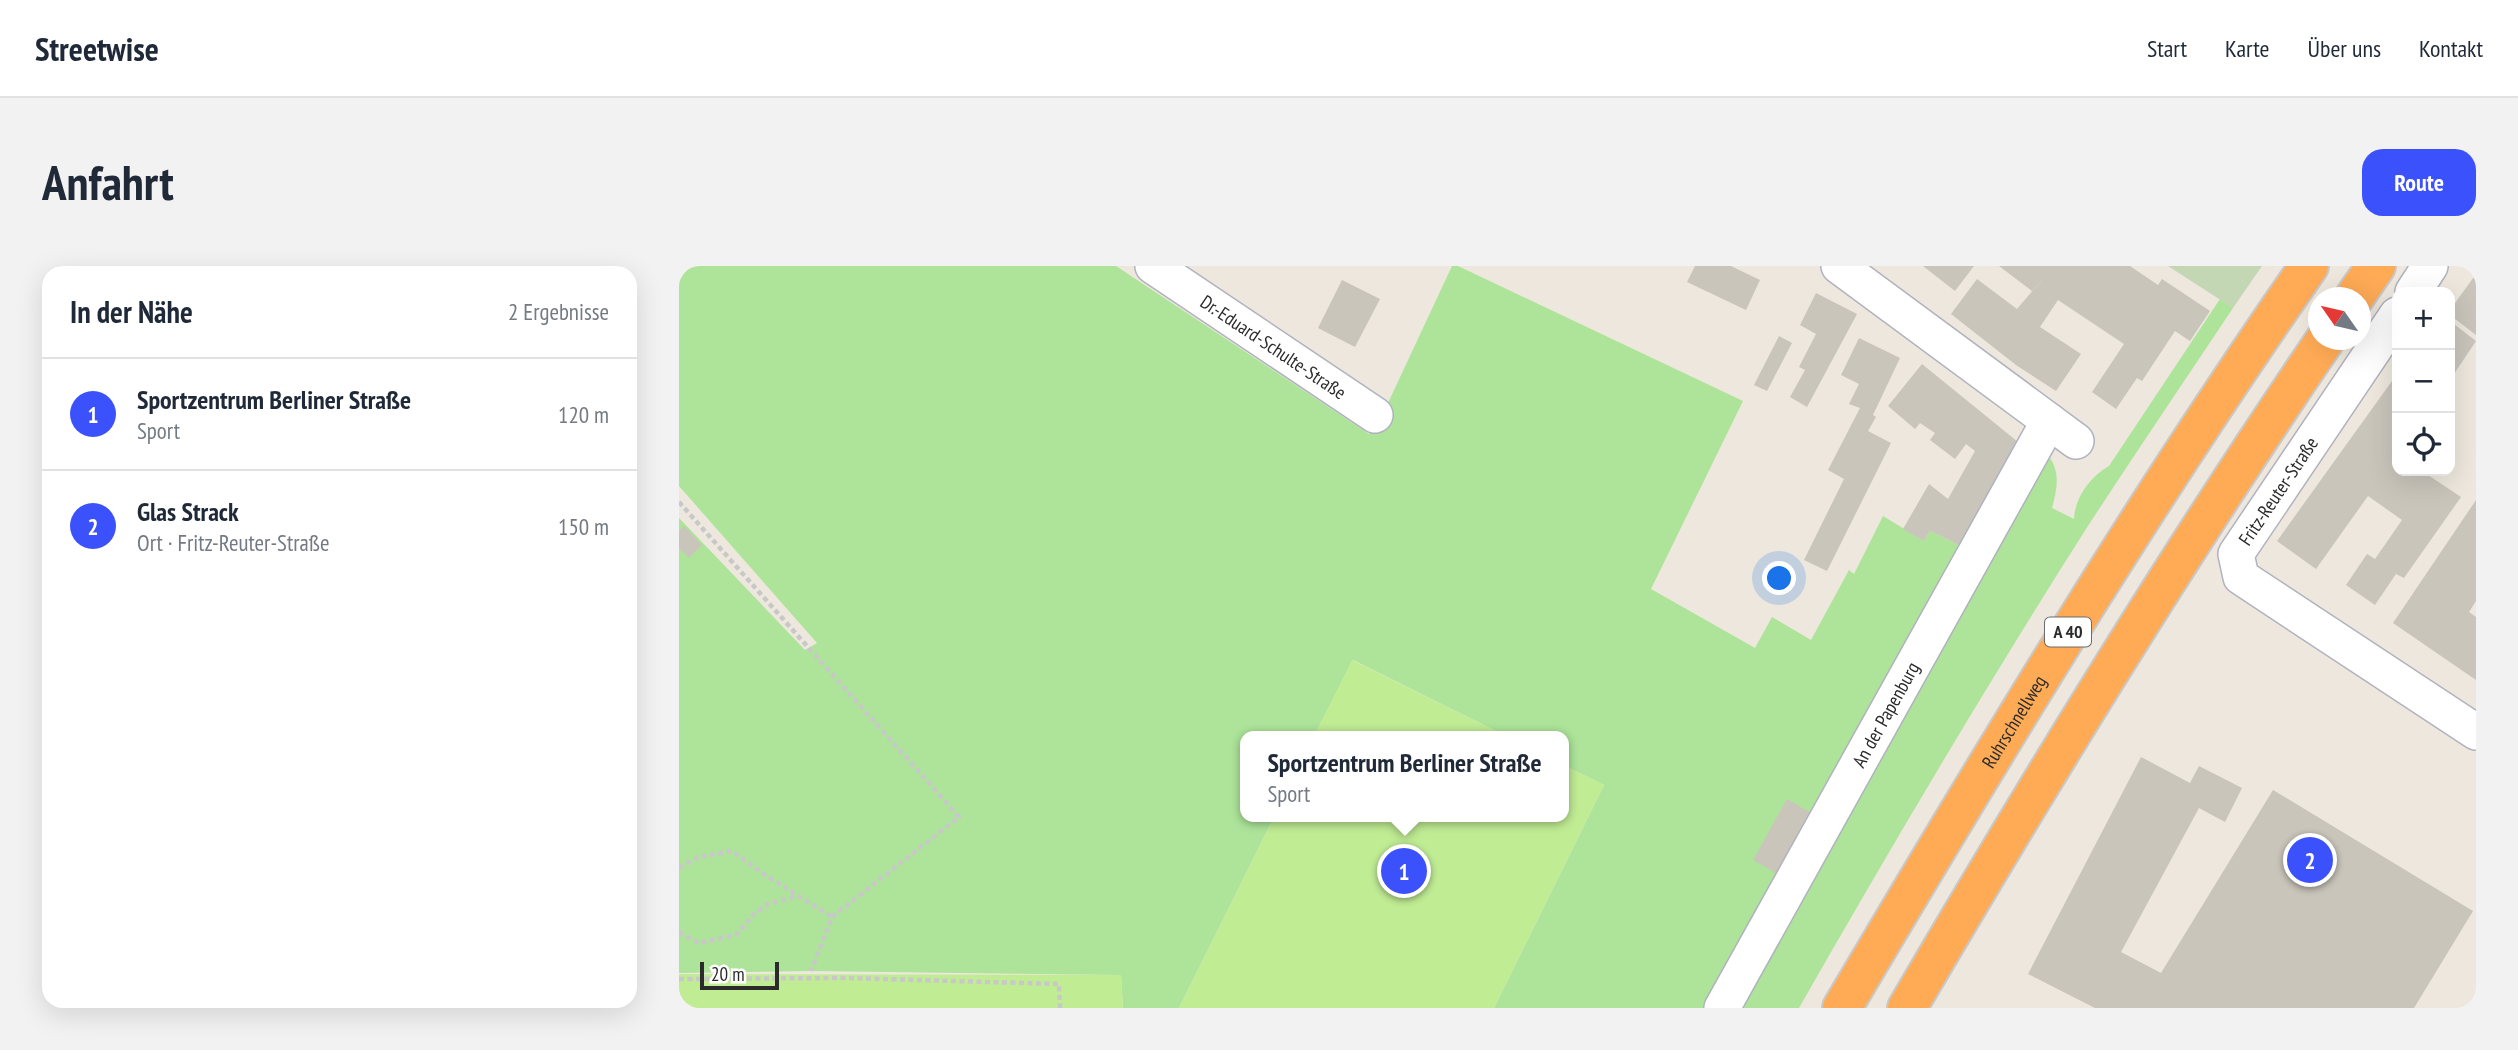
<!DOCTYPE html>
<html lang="de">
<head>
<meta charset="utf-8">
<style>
  :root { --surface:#fff; --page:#f2f2f3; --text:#1f2937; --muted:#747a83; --line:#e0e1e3; --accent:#3b51fc }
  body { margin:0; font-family:"PT Sans Narrow",sans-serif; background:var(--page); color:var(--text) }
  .controls { position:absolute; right:21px; top:21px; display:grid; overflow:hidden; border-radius:14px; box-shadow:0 7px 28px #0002 }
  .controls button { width:63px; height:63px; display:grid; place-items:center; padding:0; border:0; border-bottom:2px solid var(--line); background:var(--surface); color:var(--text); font:35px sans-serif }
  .compass { position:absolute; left:1629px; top:21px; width:63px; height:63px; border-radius:50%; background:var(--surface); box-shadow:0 7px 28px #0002; rotate:304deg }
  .scale { position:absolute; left:21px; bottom:18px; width:79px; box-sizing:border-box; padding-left:7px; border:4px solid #2b2b2b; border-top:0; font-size:19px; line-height:24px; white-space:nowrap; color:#2b2b2b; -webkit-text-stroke:5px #fff; paint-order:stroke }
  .you { position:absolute; left:1101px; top:313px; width:24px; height:24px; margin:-18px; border:5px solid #fff; border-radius:50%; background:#1a73e8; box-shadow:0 0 0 10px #1a73e833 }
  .badge { display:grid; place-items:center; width:46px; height:46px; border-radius:50%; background:var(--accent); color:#fff; font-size:23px; font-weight:700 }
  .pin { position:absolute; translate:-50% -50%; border:4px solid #fff; box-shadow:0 2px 7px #0006 }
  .popup { position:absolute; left:561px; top:465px; width:329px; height:91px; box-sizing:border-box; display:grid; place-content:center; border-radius:14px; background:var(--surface); filter:drop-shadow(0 2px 5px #0005); font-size:23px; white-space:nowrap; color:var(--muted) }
  .popup b { font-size:26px; color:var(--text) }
  .popup::after { content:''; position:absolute; left:50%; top:100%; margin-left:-14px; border:14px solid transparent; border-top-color:var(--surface) }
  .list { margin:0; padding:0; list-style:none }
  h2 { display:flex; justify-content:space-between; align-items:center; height:91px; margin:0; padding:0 28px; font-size:30px }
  h2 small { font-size:23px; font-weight:400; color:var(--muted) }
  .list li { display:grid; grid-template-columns:46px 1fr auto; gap:21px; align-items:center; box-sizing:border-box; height:112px; padding:0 28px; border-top:2px solid var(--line) }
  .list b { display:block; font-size:26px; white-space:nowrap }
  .list p { margin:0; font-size:23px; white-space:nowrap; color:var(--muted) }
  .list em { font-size:23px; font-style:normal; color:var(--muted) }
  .icon { flex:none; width:38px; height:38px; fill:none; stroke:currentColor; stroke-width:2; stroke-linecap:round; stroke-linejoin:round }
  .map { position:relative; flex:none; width:1797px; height:742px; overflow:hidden; border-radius:21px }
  header { display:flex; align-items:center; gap:42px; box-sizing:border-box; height:98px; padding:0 35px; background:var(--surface); border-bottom:2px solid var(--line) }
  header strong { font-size:33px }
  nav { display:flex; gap:38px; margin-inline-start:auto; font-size:24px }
  .intro { display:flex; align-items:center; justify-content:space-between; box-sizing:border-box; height:168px; padding:0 42px }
  h1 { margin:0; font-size:49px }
  .button { padding:18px 32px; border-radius:21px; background:var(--accent); color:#fff; font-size:24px; font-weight:700 }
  main { display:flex; gap:42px; padding:0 42px }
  aside { flex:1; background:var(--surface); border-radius:21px; box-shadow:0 7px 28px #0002 }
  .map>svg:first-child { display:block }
  .green { fill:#ade499 }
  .cemetery { fill:#c3d7b4 }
  .pitch { fill:#c0ec94 }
  .building { fill:#c9c5bb }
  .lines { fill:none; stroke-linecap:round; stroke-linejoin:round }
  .minor-casing { stroke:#b1b2bf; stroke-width:38 }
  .highway-casing { stroke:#c8c8c8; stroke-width:42 }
  .path { stroke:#c8c8c8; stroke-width:4.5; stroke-dasharray:5 3.5; stroke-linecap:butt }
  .minor { stroke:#fff; stroke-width:35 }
  .highway { stroke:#ffab56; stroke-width:38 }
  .labels { text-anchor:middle; stroke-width:5; stroke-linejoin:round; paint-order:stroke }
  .shield { fill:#fff; stroke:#6b6b6b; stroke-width:2 }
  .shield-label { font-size:18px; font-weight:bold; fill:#2b2b2b }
  .street-label { font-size:19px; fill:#2b2b2b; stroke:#fff }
</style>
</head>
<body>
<header>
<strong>Streetwise</strong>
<nav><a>Start</a><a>Karte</a><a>Über uns</a><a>Kontakt</a></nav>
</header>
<div class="intro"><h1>Anfahrt</h1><a class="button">Route</a></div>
<main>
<aside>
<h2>In der Nähe<small>2 Ergebnisse</small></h2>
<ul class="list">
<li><span class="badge">1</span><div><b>Sportzentrum Berliner Straße</b><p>Sport</p></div><em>120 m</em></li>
<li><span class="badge">2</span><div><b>Glas Strack</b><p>Ort · Fritz-Reuter-Straße</p></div><em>150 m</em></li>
</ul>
</aside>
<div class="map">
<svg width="1797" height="742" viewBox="0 0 1797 742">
  <rect width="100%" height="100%" fill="#ede7dd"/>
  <g class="green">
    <polygon points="0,0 437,0 690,168 709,137 773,0 779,0 1064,135 972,323 1076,382 1093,351 1132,374 1170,304 1175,308 1204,250 1245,275 1251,265 1282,280 1032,742 815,742 925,519 884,499 884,470 827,470 674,394 635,470 566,470 566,551 595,551 500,742 444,742 442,709 132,705 0,707 0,252 126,384 138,377 0,220"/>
    <path d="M1541,33L1554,42C1505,116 1455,189 1407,263C1307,420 1212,581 1120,742H1045L1369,189C1382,206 1378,223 1373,242L1395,253C1396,231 1411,211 1430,200Z"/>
  </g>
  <polygon class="cemetery" points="1489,0 1583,0 1554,42"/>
  <g class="pitch">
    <polygon points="673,394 827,470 635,470"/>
    <polygon points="884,499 925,519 815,742 500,742 595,551 884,551"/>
    <polygon points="0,708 442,709 444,742 0,742"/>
  </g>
  <g class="building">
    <polygon points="1016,0 1052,0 1081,14 1067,44 1008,16"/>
    <polygon points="1244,0 1295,0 1276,25"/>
    <polygon points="1320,0 1451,0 1479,19 1483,13 1531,45 1511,75 1496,65 1463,115 1458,112 1437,143 1413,126 1445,78 1379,34 1361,61 1402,88 1377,125 1337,99 1272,48 1298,13 1338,43 1367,9 1353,25"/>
    <polygon points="1797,8 1797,69 1771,49 1771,44"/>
    <polygon points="663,14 701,33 676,81 639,62"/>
    <polygon points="1137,27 1178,48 1128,141 1111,131 1126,104 1120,101 1137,68 1121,59"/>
    <polygon points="1771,55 1797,75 1771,114"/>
    <polygon points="1100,70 1113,77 1088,125 1075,119"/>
    <polygon points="1180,72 1221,92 1194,149 1197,151 1189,165 1212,177 1148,305 1125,294 1165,213 1149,204 1181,142 1170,138 1180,118 1162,109"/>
    <polygon points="1243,98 1339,176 1282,280 1251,265 1245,275 1224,263 1250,218 1269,233 1296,185 1287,178 1276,193 1251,174 1256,167 1241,157 1236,163 1209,140"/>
    <polygon points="1718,108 1718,205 1743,205 1782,231 1725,312 1717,308 1696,339 1667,319 1688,288 1696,293 1723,254 1689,230 1637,303 1598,275"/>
    <polygon points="1797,234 1797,335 1790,346 1797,351 1797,414 1714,357"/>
    <polygon points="5,260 23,279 10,292 0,282 0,265"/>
    <polygon points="1462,491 1511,517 1520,500 1563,522 1546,556 1520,542 1442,686 1482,707 1594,524 1794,645 1735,742 1416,742 1349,708"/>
    <polygon points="1108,533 1137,550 1102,610 1074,594"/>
  </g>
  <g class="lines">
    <g class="minor-casing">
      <g id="minor">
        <path id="s1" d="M474,0L696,149"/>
        <polyline points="1160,0 1397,175"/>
        <polyline points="1734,26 1751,0"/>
        <polyline points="1718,49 1557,288 1562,311 1797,466"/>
        <path id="s2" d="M1043,742L1370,155"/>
      </g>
    </g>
    <g class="highway-casing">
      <g id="highway">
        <polyline points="1675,32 1697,0"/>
        <path id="s3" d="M1163,742C1312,490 1463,240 1630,0"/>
        <path d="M1228,742C1361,515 1498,291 1646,74"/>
      </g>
    </g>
    <g class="path">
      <polyline points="0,236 280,551 153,651 132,705"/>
      <polyline points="0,602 19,591 53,585 83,607 153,651"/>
      <polyline points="0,666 20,677 57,669 74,649 89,638 118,630"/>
      <polyline points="0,713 169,712 380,718 381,742"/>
    </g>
    <use href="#minor" class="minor"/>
    <use href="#highway" class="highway"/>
  </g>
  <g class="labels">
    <rect class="shield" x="1366" y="351.5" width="46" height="29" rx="5"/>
    <g class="shield-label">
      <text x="1389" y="372">A 40</text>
    </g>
    <g class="street-label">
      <text dy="7" stroke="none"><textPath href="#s1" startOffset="145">Dr.-Eduard-Schulte-Straße</textPath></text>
      <text transform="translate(1599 225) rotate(-56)" y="7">Fritz-Reuter-Straße</text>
      <text dy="7" stroke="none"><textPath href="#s2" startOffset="336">An der Papenburg</textPath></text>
      <text dy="7" stroke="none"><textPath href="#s3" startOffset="334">Ruhrschnellweg</textPath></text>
    </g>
  </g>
</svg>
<div class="controls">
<button>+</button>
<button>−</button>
<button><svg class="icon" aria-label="locate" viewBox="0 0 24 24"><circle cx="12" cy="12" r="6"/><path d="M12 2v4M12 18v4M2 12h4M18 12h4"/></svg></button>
</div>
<svg class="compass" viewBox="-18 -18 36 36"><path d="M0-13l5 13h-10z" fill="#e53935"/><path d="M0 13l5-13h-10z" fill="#747a83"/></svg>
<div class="scale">20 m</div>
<div class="you"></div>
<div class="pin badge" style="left:725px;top:605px">1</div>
<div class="popup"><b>Sportzentrum Berliner Straße</b>Sport</div>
<div class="pin badge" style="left:1631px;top:594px">2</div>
</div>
</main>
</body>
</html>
